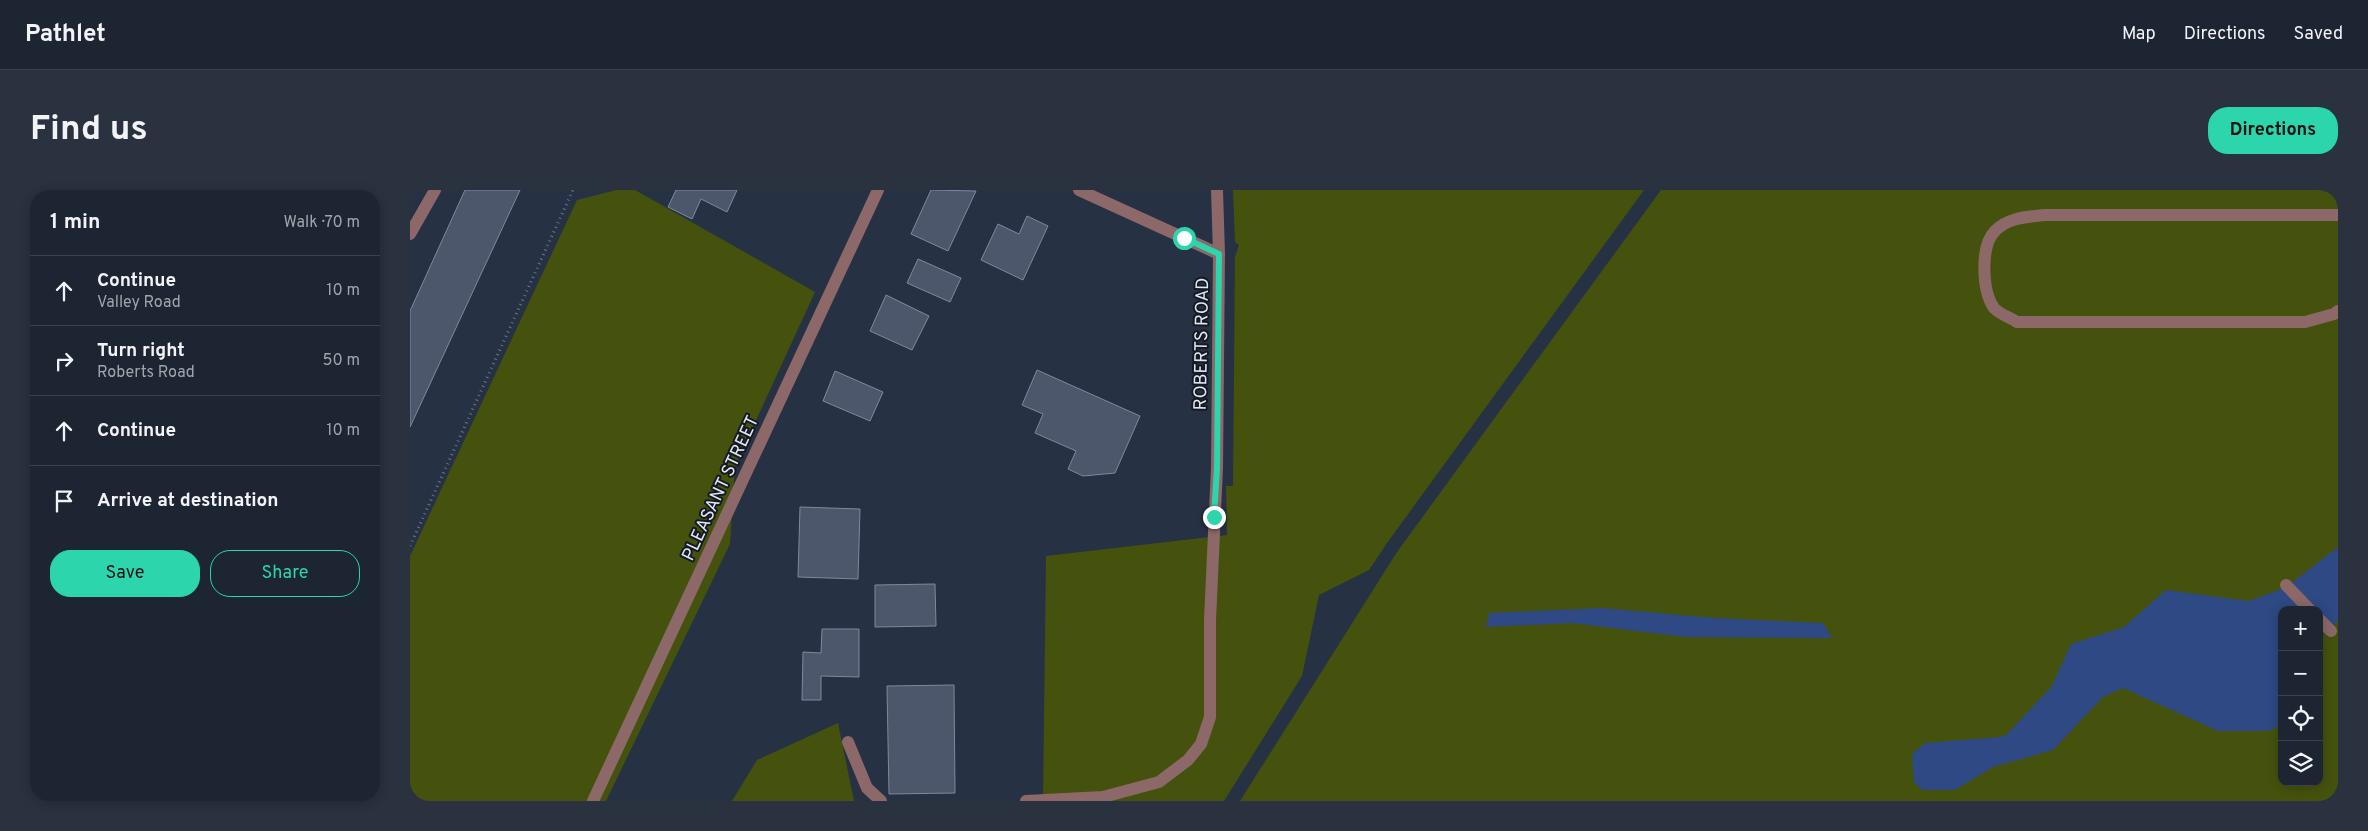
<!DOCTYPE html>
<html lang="en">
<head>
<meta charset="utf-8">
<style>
  :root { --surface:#1d2533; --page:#2a313f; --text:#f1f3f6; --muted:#a0a5ac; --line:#3b424e; --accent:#2cd5ab }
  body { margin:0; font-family:Overpass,sans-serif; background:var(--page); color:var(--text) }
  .controls { position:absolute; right:15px; bottom:15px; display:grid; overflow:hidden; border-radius:10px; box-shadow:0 2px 12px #0003 }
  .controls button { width:45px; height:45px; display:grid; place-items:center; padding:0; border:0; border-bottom:1px solid var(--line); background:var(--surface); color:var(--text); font:25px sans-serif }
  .stop { position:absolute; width:15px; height:15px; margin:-11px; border:4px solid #2cd5ab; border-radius:50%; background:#fff }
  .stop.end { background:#2cd5ab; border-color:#fff; box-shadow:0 1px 5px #0008 }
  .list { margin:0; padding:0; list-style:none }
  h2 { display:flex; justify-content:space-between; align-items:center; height:65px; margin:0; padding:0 20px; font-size:21px }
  h2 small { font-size:16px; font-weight:400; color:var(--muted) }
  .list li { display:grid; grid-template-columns:32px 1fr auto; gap:15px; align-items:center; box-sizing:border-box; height:70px; padding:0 20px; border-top:1px solid var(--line) }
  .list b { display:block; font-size:19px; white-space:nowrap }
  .list p { margin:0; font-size:16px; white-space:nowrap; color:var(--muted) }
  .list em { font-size:16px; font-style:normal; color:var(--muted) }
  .actions { display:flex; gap:10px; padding:15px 20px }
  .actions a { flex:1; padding:11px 0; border:1px solid var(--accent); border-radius:20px; text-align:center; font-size:18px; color:var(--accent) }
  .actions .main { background:var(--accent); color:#111 }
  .icon { flex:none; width:28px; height:28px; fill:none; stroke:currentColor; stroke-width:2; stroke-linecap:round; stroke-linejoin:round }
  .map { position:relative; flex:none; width:1928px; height:611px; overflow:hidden; border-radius:20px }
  header { display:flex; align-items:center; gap:30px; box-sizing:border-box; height:70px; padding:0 25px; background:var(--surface); border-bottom:1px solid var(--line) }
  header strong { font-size:24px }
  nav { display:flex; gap:28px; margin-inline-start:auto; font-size:18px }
  .intro { display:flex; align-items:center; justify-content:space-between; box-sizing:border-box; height:120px; padding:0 30px }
  h1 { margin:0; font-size:35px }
  .button { padding:12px 22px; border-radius:20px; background:var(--accent); color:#111; font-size:18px; font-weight:700 }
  main { display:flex; gap:30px; padding:0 30px }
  aside { flex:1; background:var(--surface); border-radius:20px; box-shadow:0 2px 12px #0003 }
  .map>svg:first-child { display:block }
  .green { fill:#45520e; fill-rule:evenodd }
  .water { fill:#2e4983 }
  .building { fill:#4c576c; stroke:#7d89a0 }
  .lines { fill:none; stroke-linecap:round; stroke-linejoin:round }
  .path { stroke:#6c7585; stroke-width:3; stroke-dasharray:1 4; stroke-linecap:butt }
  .minor { stroke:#8c6868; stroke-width:12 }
  .route { stroke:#2cd5ab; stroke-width:6 }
  .labels { text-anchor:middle; stroke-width:4; stroke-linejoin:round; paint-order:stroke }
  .street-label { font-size:18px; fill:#e0e7f4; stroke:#151922 }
</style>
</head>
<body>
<header>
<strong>Pathlet</strong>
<nav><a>Map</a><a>Directions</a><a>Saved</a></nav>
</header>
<div class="intro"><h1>Find us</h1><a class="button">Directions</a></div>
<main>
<aside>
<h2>1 min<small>Walk · 70 m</small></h2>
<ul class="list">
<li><svg class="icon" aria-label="ahead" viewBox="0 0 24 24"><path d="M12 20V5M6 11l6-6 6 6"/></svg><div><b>Continue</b><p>Valley Road</p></div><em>10 m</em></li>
<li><svg class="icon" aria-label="right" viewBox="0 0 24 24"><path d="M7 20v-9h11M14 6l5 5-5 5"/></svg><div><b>Turn right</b><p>Roberts Road</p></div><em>50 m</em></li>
<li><svg class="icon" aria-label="ahead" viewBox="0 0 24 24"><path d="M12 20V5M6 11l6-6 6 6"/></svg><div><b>Continue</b></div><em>10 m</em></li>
<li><svg class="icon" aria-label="arrive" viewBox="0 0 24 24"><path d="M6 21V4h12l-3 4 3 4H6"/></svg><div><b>Arrive at destination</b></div></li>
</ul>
<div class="actions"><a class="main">Save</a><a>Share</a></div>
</aside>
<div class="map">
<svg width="1928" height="611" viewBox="0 0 1928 611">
  <rect width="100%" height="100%" fill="#273144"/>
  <g class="green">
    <polygon points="206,0 225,0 405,102 325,276 320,354 196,611 0,611 0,366 167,10"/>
    <polygon points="823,0 1234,0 977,353 959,380 909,405 892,486 814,611 633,611 636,366 817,345 816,296 823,296 825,67 829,55 825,52"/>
    <path d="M1251,0H1928V611H830L987,362ZM1872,420H1909V592H1872Z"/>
    <polygon points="428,533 444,611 322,611 347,570"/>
  </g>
  <g class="water">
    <polygon points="1928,357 1928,430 1923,437 1909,424 1909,420 1906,420 1880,394"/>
    <polygon points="1876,397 1896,420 1872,420 1872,533 1860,541 1808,541 1713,498 1693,507 1643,560 1583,577 1545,600 1512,600 1504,592 1502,564 1515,553 1590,547 1596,545 1642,496 1661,454 1714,437 1756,400 1839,411"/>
    <polygon points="1192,418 1305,428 1413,433 1422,448 1276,447 1161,433 1076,437 1079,423"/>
  </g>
  <g class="building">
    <polygon points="55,0 110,0 0,237 0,121"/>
    <polygon points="266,0 327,0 317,22 291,9 282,29 258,17"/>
    <polygon points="521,0 566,1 538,61 501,44"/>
    <polygon points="617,26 638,36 613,90 571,70 588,34 609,44"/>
    <polygon points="508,69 551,88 540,112 497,93"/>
    <polygon points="476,105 519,126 502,160 460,141"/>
    <polygon points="627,180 730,226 705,283 673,286 658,279 666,261 625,243 633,224 612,215"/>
    <polygon points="425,181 473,202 460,231 413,211"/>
    <polygon points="390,317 450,319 448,389 388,387"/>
    <polygon points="525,394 526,436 465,437 465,395"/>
    <polygon points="412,439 449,439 449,487 411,486 411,510 392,510 393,462 411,463"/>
    <polygon points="544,495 545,603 479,604 477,496"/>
  </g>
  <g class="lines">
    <polyline class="path" points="0,356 163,0"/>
    <g class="minor">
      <polyline points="669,0 809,64"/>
      <path d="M1928,25H1635C1618,27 1598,27 1585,41C1570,56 1572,101 1584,118C1589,124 1601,128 1607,132H1895L1924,124L1928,121"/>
      <polyline points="0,44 25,0"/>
      <polyline points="1876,395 1900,420"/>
      <polyline points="1909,429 1921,441"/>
      <polyline points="438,552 457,598 471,611"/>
      <polyline points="183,611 468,0"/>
      <polyline points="616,611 693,607 749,592 778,570 791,554 800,527 800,430 807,278 809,64 807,0"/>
    </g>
  </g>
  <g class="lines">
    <polyline class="route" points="774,48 809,64 807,278 804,327"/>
  </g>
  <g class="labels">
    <g class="street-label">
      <text transform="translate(791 154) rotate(-89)" y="6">ROBERTS ROAD</text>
      <text transform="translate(310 298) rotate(-65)" y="6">PLEASANT STREET</text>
    </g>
  </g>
</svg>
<div class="controls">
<button>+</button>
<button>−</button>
<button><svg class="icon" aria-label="locate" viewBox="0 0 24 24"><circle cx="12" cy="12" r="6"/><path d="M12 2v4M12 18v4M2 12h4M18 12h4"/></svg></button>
<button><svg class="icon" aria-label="layers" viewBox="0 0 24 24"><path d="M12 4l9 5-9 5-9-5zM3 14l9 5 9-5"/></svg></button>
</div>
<div class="stop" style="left:774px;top:48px"></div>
<div class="stop end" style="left:804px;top:327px"></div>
</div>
</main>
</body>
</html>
